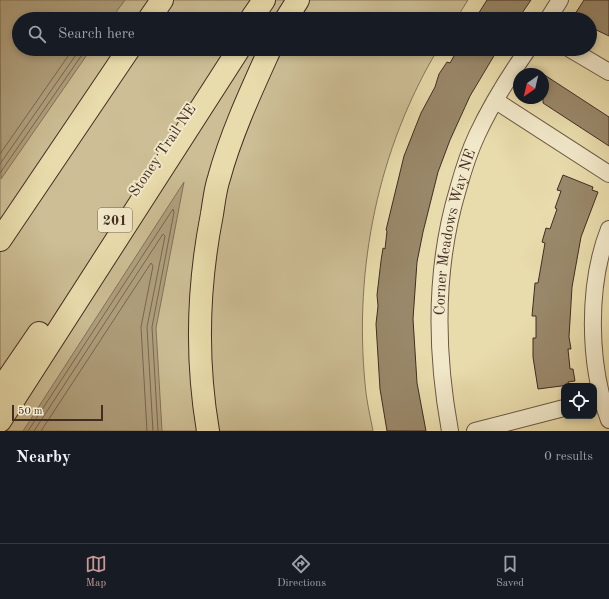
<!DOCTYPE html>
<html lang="en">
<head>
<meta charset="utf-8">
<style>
  :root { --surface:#171b24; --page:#242831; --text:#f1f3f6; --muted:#9ea1a6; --line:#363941; --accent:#c59692 }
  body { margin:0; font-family:"Old Standard TT",serif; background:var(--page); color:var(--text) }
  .controls { position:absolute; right:12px; bottom:12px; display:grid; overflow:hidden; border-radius:8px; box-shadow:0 2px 6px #0003 }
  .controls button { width:36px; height:36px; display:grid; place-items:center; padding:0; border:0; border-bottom:1px solid var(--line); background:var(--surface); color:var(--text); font:20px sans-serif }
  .compass { position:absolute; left:513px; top:68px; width:36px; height:36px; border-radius:50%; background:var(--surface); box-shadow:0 2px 6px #0003; rotate:214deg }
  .scale { position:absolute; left:12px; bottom:10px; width:91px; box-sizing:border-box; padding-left:4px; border:2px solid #422d23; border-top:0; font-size:11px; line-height:14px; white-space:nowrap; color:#422d23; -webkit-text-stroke:3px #f1e8c9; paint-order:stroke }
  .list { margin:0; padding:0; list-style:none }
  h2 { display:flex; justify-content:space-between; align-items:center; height:52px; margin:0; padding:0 16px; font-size:17px }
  h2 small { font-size:13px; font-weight:400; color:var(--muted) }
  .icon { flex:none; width:22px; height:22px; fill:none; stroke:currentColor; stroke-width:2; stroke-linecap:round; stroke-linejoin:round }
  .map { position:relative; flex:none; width:609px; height:431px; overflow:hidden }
  .search { position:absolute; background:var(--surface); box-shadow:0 2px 6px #0003; left:12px; right:12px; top:12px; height:44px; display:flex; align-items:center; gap:10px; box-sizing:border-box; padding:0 14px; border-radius:22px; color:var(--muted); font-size:15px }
  .sheet { height:112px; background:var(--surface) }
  nav { display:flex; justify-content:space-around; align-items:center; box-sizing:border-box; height:56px; border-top:1px solid var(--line); background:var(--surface); font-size:11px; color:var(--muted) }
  nav a { display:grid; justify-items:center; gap:2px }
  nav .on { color:var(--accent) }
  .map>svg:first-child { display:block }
  .green { fill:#cdbe95; stroke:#88765c }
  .water { fill:#b0a07d; stroke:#847259 }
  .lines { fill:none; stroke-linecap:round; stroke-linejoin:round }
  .shore { stroke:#796650; stroke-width:1 }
  .building { fill:#99886a; stroke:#422d23 }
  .minor-casing { stroke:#6c5945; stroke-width:18 }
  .highway-casing { stroke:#422d23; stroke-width:24 }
  .minor { stroke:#f1e8c9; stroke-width:16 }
  .highway { stroke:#e9dcac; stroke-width:22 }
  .labels { text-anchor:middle; stroke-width:4; stroke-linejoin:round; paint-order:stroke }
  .shield { fill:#f1e8c9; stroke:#766555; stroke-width:1 }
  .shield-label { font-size:14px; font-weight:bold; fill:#422d23 }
  .street-label { font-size:15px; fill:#422d23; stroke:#f1e8c9 }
</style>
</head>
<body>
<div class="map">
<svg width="609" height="431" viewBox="0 0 609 431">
  <rect width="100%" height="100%" fill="#e9dcac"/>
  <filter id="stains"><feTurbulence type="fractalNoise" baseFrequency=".005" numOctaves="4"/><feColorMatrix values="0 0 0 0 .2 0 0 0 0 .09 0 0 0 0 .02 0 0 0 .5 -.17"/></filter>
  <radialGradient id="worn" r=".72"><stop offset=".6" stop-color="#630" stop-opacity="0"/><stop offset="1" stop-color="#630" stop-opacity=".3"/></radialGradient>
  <path class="green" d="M0,0H468L456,19H19V49H438C378,149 354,268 365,383C366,399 370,415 373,431H0Z"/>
  <g class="water">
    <polygon points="0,0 125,0 111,19 19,19 19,49 91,49 1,179"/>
    <polygon points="184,182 156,328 162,431 23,431"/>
  </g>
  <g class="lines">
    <g class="shore">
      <polyline points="0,154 73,49"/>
      <polyline points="0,164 80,49"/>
      <polyline points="0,173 86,49"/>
      <polyline points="28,431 173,209 174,212 152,327 158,431"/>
      <polyline points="34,431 163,234 165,236 147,327 153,431"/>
      <polyline points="41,431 151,263 153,266 141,327 147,431"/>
    </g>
  </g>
  <g class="building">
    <polygon points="487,0 531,0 518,19 475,19"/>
    <polygon points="584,0 609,0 609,36 590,27 590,19 582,19 575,14"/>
    <polygon points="458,49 498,49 470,96 450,140 438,172 423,232 417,262 413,319 417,383 426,431 387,431 380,389 376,324 378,306 377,295 381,261 383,248 385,249 387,231 386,230 404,156 421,113 435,87 439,74 447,62 450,63"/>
    <polygon points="543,74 609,117 609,146 543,103"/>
    <polygon points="563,175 593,187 592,190 598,192 581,237 572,287 569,337 571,349 568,349 570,369 573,369 575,381 568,382 569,385 538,389 533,357 533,338 536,338 536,316 532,316 535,283 538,283 545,243 542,242 546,228 550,229 557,209 555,208 561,191 557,190"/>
  </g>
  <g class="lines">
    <g class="minor-casing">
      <g id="minor">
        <polyline points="548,19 560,0"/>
        <polyline points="570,49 609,72"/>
        <polyline points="496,101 609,174"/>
        <path d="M609,229C587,285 588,364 609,420"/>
        <path id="s1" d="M450,431C435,349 434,269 458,189C463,171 469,152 477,135C491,105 509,76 528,49"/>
        <polyline points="475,431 564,408"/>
      </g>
    </g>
    <g class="highway-casing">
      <g id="highway">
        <polyline points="149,19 162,0"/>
        <polyline points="251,19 264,0"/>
        <polyline points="286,19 298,0"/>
        <polyline points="0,240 129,49"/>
        <polyline points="0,390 39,333"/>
        <polyline points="0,421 239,49"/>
        <path d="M208,431C196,360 198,285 212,214C214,202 215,190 219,178C231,134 251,91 270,49"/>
      </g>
    </g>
    <use href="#minor" class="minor"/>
    <use href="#highway" class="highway"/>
  </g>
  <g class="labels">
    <rect class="shield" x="98" y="208" width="34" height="24" rx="3"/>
    <g class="shield-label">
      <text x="115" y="225">201</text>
    </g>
    <g class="street-label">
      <text transform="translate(162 150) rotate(-56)" y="5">Stoney Trail NE</text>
      <text dy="5" stroke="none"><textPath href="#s1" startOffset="201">Corner Meadows Way NE</textPath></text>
    </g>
  </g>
  <rect width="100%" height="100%" filter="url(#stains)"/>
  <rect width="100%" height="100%" fill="url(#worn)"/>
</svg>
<div class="controls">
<button><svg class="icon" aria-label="locate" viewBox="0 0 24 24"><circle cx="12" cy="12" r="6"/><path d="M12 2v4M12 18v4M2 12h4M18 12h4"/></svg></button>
</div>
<svg class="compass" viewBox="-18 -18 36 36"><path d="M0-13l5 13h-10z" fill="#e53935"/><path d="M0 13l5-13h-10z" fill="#9ea1a6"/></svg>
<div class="scale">50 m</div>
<div class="search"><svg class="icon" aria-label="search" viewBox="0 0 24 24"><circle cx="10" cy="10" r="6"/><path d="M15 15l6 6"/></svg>Search here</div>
</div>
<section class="sheet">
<h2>Nearby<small>0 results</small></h2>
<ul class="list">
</ul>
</section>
<nav>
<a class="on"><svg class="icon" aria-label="map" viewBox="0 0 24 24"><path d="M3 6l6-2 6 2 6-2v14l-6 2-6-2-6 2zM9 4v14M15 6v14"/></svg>Map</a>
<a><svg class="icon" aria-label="directions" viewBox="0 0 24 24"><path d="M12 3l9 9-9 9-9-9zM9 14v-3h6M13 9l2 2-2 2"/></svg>Directions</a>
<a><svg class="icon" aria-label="saved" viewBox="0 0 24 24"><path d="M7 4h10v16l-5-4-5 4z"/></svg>Saved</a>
</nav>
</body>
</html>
